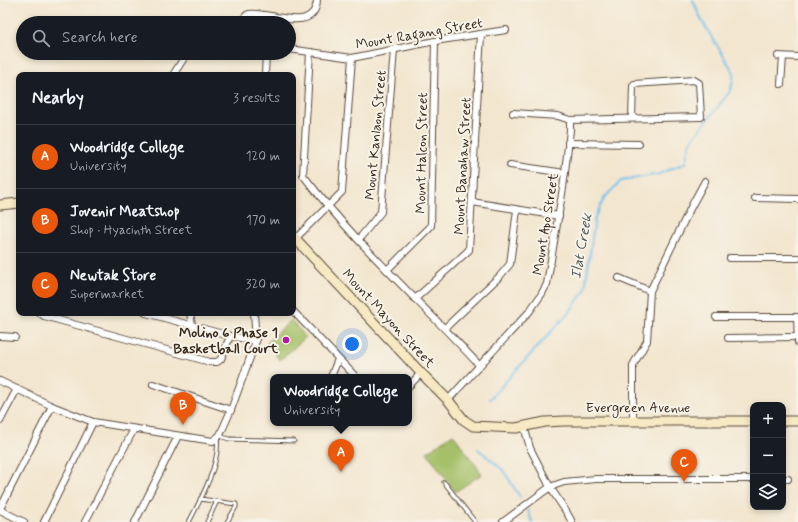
<!DOCTYPE html>
<html lang="en">
<head>
<meta charset="utf-8">
<style>
  :root { --surface:#171b24; --page:#20242c; --text:#f1f3f6; --muted:#9ea1a6; --line:#363941; --accent:#ea580c }
  body { margin:0; font-family:Mynerve,sans-serif; background:var(--page); color:var(--text) }
  .controls { position:absolute; right:12px; bottom:12px; display:grid; overflow:hidden; border-radius:8px; box-shadow:0 2px 6px #0003 }
  .controls button { width:36px; height:36px; display:grid; place-items:center; padding:0; border:0; border-bottom:1px solid var(--line); background:var(--surface); color:var(--text); font:20px sans-serif }
  .you { position:absolute; left:352px; top:344px; width:14px; height:14px; margin:-10px; border:3px solid #fff; border-radius:50%; background:#1a73e8; box-shadow:0 0 0 6px #1a73e833 }
  .badge { display:grid; place-items:center; width:26px; height:26px; border-radius:50%; background:var(--accent); color:#fff; font-size:13px; font-weight:700 }
  .pin { position:absolute; translate:-50% -33px; filter:drop-shadow(0 1px 2px #0008) }
  .pin::after { content:''; position:absolute; top:21px; width:14px; height:12px; background:inherit; clip-path:polygon(0 0,100% 0,50% 100%) }
  .popup { position:absolute; left:270px; top:374px; width:142px; height:52px; box-sizing:border-box; display:grid; place-content:center; border-radius:8px; background:var(--surface); filter:drop-shadow(0 1px 3px #0005); font-size:13px; white-space:nowrap; color:var(--muted) }
  .popup b { font-size:15px; color:var(--text) }
  .popup::after { content:''; position:absolute; left:50%; top:100%; margin-left:-8px; border:8px solid transparent; border-top-color:var(--surface) }
  .list { margin:0; padding:0; list-style:none }
  h2 { display:flex; justify-content:space-between; align-items:center; height:52px; margin:0; padding:0 16px; font-size:17px }
  h2 small { font-size:13px; font-weight:400; color:var(--muted) }
  .list li { display:grid; grid-template-columns:26px 1fr auto; gap:12px; align-items:center; box-sizing:border-box; height:64px; padding:0 16px; border-top:1px solid var(--line) }
  .list b { display:block; font-size:15px; white-space:nowrap }
  .list p { margin:0; font-size:13px; white-space:nowrap; color:var(--muted) }
  .list em { font-size:13px; font-style:normal; color:var(--muted) }
  .icon { flex:none; width:22px; height:22px; fill:none; stroke:currentColor; stroke-width:2; stroke-linecap:round; stroke-linejoin:round }
  .map { position:relative; flex:none; width:798px; height:522px; overflow:hidden }
  .search { position:absolute; background:var(--surface); box-shadow:0 2px 6px #0003; left:16px; top:16px; width:280px; height:44px; display:flex; align-items:center; gap:10px; box-sizing:border-box; padding:0 14px; border-radius:22px; color:var(--muted); font-size:15px }
  .panel { position:absolute; background:var(--surface); box-shadow:0 2px 6px #0003; left:16px; top:72px; width:280px; height:244px; border-radius:8px }
  .map>svg:first-child { display:block }
  .pitch { fill:#a5c067; stroke:#707542 }
  .lines { fill:none; stroke-linecap:round; stroke-linejoin:round }
  .stream { stroke:#72c2ed; stroke-width:2 }
  .lane-casing { stroke:#574639; stroke-width:5 }
  .street-casing { stroke:#574639; stroke-width:8 }
  .secondary-casing { stroke:#574639; stroke-width:11 }
  .lane { stroke:#fff; stroke-width:3 }
  .street { stroke:#fff; stroke-width:6 }
  .secondary { stroke:#f7e9c3; stroke-width:9 }
  .poi-dot { fill:#b5179e; stroke:#f7f3e8; stroke-width:1.5 }
  .labels { text-anchor:middle; stroke-width:4; stroke-linejoin:round; paint-order:stroke }
  .street-label { font-size:14px; fill:#3b2a1e; stroke:#f7f3e8 }
  .poi-label { font-size:14px; font-weight:bold; fill:#3b2a1e; stroke:#f7f3e8; text-anchor:end }
  .water-label { font-size:15px; font-style:italic; fill:#4c585c; stroke:#f7f3e8 }
</style>
</head>
<body>
<div class="map">
<svg width="798" height="522" viewBox="0 0 798 522">
  <rect width="100%" height="100%" fill="#f7f3e8"/>
  <filter id="ink" filterUnits="userSpaceOnUse"><feTurbulence type="fractalNoise" baseFrequency=".025" numOctaves="2"/><feDisplacementMap in="SourceGraphic" scale="8" xChannelSelector="R" yChannelSelector="G"/><feConvolveMatrix kernelMatrix="1 2 1 2 8 2 1 2 1" color-interpolation-filters="sRGB"/></filter>
  <filter id="wash" filterUnits="userSpaceOnUse"><feTurbulence type="fractalNoise" baseFrequency=".012" numOctaves="4" result="noise"/><feDisplacementMap in="SourceGraphic" scale="16" xChannelSelector="R" yChannelSelector="G"/><feGaussianBlur stdDeviation="0.9" result="paint"/><feColorMatrix in="noise" values="0 0 0 0 0 0 0 0 0 0 0 0 0 0 0 0 0 1.4 0 .05"/><feComposite in="paint" operator="in"/></filter>
  <g filter="url(#wash)">
    <rect width="100%" height="100%" fill="#f3e6cf"/>
    <g class="pitch">
      <polygon points="291,320 306,337 280,360 266,344"/>
      <polygon points="453,434 482,474 455,492 427,452"/>
    </g>
    <g class="lines">
      <g class="stream">
        <polyline points="490,399 571,310 585,290 595,217 605,197 621,181 659,174 685,163 690,142 731,90 734,73 702,21 693,0"/>
        <polyline points="478,449 503,470 520,497"/>
        <polyline points="528,510 532,522"/>
      </g>
    </g>
  </g>
  <g filter="url(#ink)">
    <g class="lines">
      <g class="lane-casing">
        <g id="lane">
          <polyline points="220,436 229,439 294,441"/>
          <polyline points="444,482 475,522"/>
          <polyline points="200,499 236,504 236,507 227,522"/>
          <path d="M189,522C200,501 221,462 217,438"/>
          <polyline points="207,522 217,501"/>
        </g>
      </g>
      <g class="street-casing">
        <g id="street">
          <path d="M241,23C243,19 245,15 249,14C267,10 315,36 317,0"/>
          <polyline points="289,49 352,58 435,41 506,30"/>
          <path d="M310,52L303,175C356,244 421,302 479,365"/>
          <polyline points="778,56 798,57"/>
          <polyline points="173,75 184,58 189,53"/>
          <polyline points="265,75 266,53"/>
          <polyline points="781,84 783,57"/>
          <polyline points="570,120 701,117 699,83 694,80 634,84 633,86 632,118"/>
          <polyline points="568,143 639,144"/>
          <polyline points="510,165 565,173"/>
          <polyline points="755,198 798,199"/>
          <polyline points="472,202 559,216"/>
          <polyline points="359,239 381,212 394,50"/>
          <polyline points="293,241 342,192 352,58"/>
          <polyline points="730,258 798,258"/>
          <polyline points="387,270 431,226 435,41"/>
          <polyline points="619,278 650,291"/>
          <polyline points="415,299 469,250 481,34"/>
          <polyline points="293,311 356,377"/>
          <polyline points="40,313 44,316 210,362 217,362 221,359 230,336"/>
          <polyline points="146,313 230,336 256,341"/>
          <polyline points="190,313 192,325"/>
          <polyline points="716,317 797,317 798,342"/>
          <polyline points="445,328 500,276 510,264 517,210"/>
          <polyline points="0,336 15,337"/>
          <polyline points="728,338 798,337"/>
          <polyline points="331,377 338,359"/>
          <polyline points="0,381 52,406 93,422 213,441 220,435 231,410 256,341 254,313"/>
          <polyline points="153,384 231,410"/>
          <polyline points="409,386 421,373"/>
          <polyline points="448,400 529,312 541,295 547,284 563,188 570,130 570,120 558,116 513,113"/>
          <polyline points="0,421 17,389"/>
          <polyline points="633,421 633,365 647,341 650,291 692,205 705,181"/>
          <polyline points="524,426 530,448 550,487 567,513 572,522"/>
          <polyline points="783,479 788,479"/>
          <polyline points="0,509 52,406"/>
          <polyline points="0,510 24,522"/>
          <polyline points="44,522 93,422"/>
          <polyline points="85,522 134,429"/>
          <polyline points="135,522 178,436"/>
          <polyline points="503,522 550,487 564,482 596,479 753,479"/>
        </g>
      </g>
      <g class="secondary-casing">
        <g id="secondary">
          <polyline points="0,205 19,203"/>
          <polyline points="293,236 421,373 448,400 464,420 473,426 516,428 545,422 564,421 753,421"/>
          <polyline points="783,421 798,421"/>
        </g>
      </g>
      <use href="#lane" class="lane"/>
      <use href="#street" class="street"/>
      <use href="#secondary" class="secondary"/>
    </g>
  </g>
  <circle class="poi-dot" cx="286" cy="340" r="4"/>
  <g class="labels">
    <g class="street-label">
      <text transform="translate(419 33) rotate(-10)" y="5">Mount Ragang Street</text>
      <text transform="translate(375 135) rotate(-85)" y="5">Mount Kanlaon Street</text>
      <text transform="translate(421 153) rotate(-89)" y="5">Mount Halcon Street</text>
      <text transform="translate(462 166) rotate(-87)" y="5">Mount Banahaw Street</text>
      <text transform="translate(545 224) rotate(-81)" y="5">Mount Apo Street</text>
      <text transform="translate(389 318) rotate(47)" y="5">Mount Mayon Street</text>
      <text x="638" y="412">Evergreen Avenue</text>
    </g>
    <g class="poi-label">
      <text x="278" y="337">Molino 6 Phase 1<tspan x="278" dy="16">Basketball Court</tspan></text>
    </g>
    <g class="water-label">
      <text transform="translate(581 246) rotate(-80)" y="5">Ilat Creek</text>
    </g>
  </g>
</svg>
<div class="controls">
<button>+</button>
<button>−</button>
<button><svg class="icon" aria-label="layers" viewBox="0 0 24 24"><path d="M12 4l9 5-9 5-9-5zM3 14l9 5 9-5"/></svg></button>
</div>
<div class="you"></div>
<div class="pin badge" style="left:341px;top:472px">A</div>
<div class="popup"><b>Woodridge College</b>University</div>
<div class="pin badge" style="left:183px;top:425px">B</div>
<div class="pin badge" style="left:684px;top:482px">C</div>
<div class="search"><svg class="icon" aria-label="search" viewBox="0 0 24 24"><circle cx="10" cy="10" r="6"/><path d="M15 15l6 6"/></svg>Search here</div>
<section class="panel">
<h2>Nearby<small>3 results</small></h2>
<ul class="list">
<li><span class="badge">A</span><div><b>Woodridge College</b><p>University</p></div><em>120 m</em></li>
<li><span class="badge">B</span><div><b>Jovenir Meatshop</b><p>Shop · Hyacinth Street</p></div><em>170 m</em></li>
<li><span class="badge">C</span><div><b>Newtak Store</b><p>Supermarket</p></div><em>320 m</em></li>
</ul>
</section>
</div>
</body>
</html>
